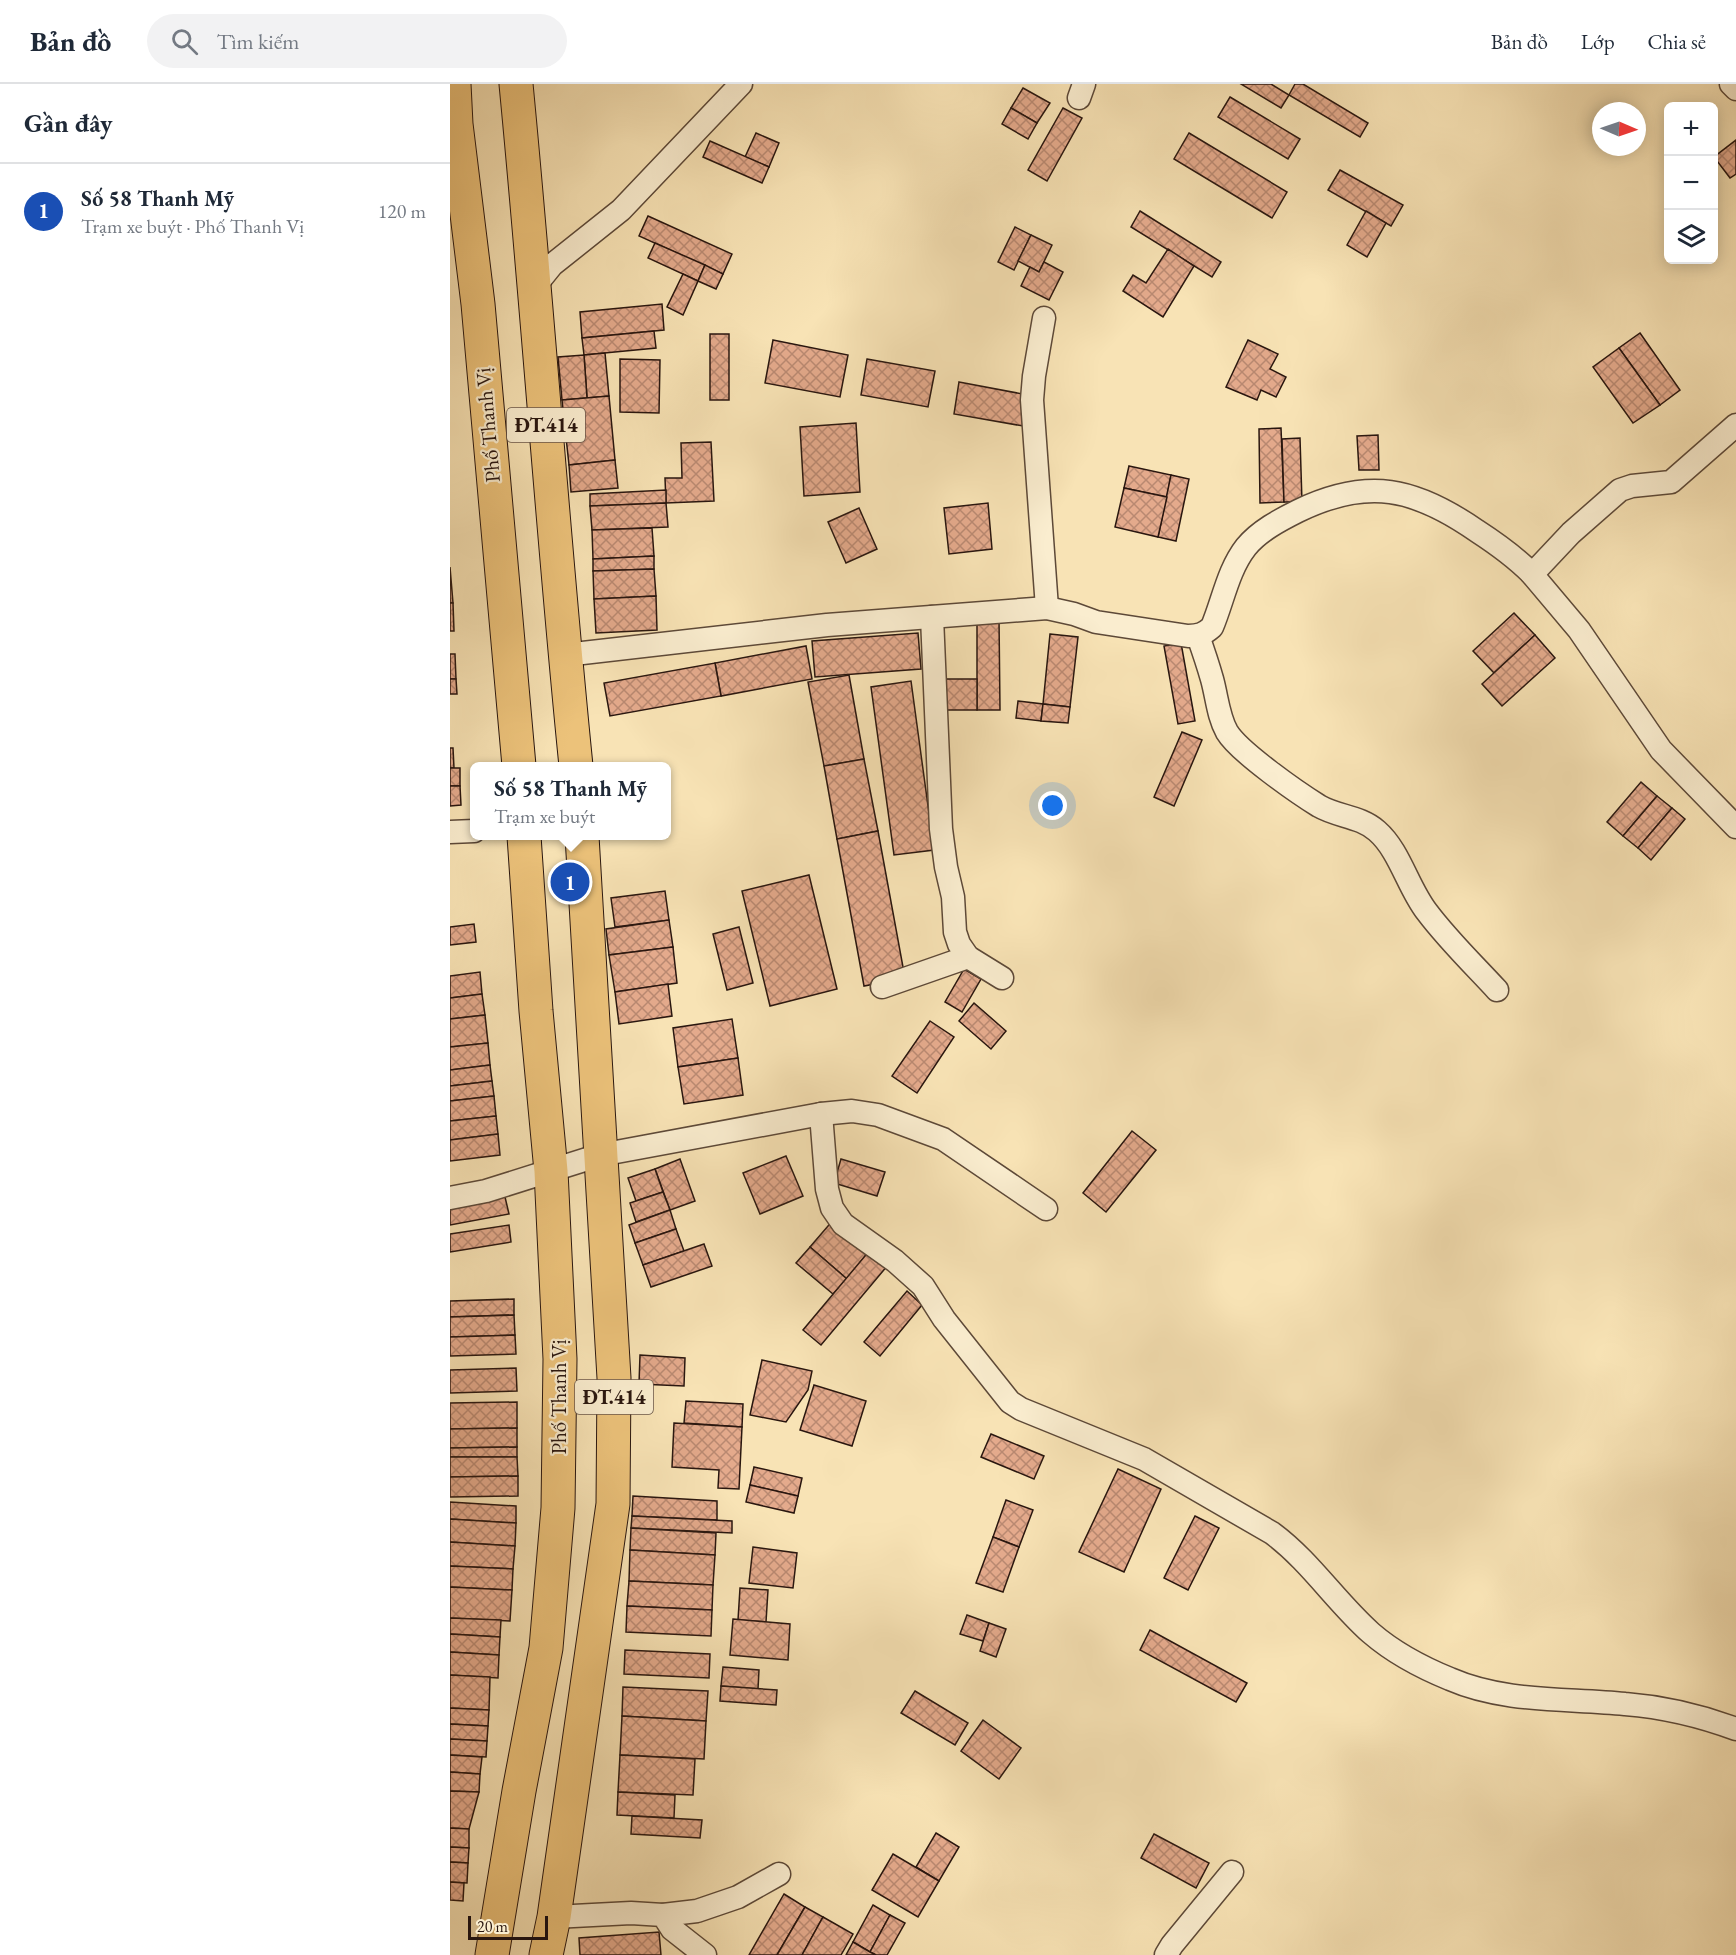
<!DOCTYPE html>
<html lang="vi">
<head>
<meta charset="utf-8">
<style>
  :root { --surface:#fff; --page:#f2f2f3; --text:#1f2937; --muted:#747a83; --line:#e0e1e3; --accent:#d93025 }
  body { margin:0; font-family:"EB Garamond",serif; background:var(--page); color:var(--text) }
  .controls { position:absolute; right:18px; top:18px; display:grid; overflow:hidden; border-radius:9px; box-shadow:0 3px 15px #0003 }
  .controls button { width:54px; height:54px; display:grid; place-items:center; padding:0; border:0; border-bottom:2px solid var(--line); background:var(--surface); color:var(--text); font:30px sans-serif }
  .compass { position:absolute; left:1142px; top:18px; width:54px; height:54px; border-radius:50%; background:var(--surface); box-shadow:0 3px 15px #0003; rotate:92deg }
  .scale { position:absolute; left:18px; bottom:15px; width:80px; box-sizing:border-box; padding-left:6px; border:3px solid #29160f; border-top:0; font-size:16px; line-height:21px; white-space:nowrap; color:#29160f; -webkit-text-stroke:4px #faedcf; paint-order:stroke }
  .you { position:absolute; left:603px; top:722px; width:21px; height:21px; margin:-15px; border:4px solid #fff; border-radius:50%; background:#1a73e8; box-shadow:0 0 0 9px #1a73e833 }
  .badge { display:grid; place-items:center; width:39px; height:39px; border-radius:50%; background:var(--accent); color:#fff; font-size:20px; font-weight:700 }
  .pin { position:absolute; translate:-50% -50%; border:3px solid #fff; box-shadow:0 2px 6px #0006 }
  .popup { position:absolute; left:20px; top:678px; width:201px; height:78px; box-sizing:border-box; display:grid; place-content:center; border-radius:9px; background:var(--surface); filter:drop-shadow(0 2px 4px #0005); font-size:20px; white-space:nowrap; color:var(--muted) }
  .popup b { font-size:22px; color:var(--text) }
  .popup::after { content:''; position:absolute; left:50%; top:100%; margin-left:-12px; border:12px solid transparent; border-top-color:var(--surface) }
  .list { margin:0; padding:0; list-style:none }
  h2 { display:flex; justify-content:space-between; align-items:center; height:78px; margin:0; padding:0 24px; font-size:26px }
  h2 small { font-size:20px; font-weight:400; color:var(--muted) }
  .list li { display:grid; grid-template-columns:39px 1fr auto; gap:18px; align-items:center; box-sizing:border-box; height:96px; padding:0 24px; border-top:2px solid var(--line) }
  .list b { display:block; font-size:22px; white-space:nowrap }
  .list p { margin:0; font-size:20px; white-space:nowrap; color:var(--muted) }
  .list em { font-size:20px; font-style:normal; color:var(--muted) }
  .icon { flex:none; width:33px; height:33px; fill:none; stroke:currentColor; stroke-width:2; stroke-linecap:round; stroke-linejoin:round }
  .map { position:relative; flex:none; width:1286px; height:1871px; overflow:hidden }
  header { display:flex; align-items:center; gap:36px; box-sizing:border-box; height:84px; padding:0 30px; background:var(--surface); border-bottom:2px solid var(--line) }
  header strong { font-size:28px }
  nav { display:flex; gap:33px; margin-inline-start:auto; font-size:21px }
  .search { width:420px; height:54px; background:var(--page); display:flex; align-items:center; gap:15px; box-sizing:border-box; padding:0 21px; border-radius:33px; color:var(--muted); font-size:22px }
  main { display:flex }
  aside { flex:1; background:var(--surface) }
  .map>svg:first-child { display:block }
  .building { fill:url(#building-cross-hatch); stroke:#29160f; stroke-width:1.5 }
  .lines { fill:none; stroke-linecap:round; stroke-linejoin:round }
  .minor-casing { stroke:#5d4938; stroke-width:25 }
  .primary-casing { stroke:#29160f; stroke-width:35 }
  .minor { stroke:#faedcf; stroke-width:22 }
  .primary { stroke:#ecc27a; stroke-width:33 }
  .labels { text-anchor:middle; stroke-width:4.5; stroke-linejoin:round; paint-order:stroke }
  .shield { fill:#faedcf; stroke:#685649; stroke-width:1.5 }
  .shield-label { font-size:20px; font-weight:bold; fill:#29160f }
  .street-label { font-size:21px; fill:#29160f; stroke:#faedcf }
</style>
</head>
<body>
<header>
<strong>Bản đồ</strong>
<div class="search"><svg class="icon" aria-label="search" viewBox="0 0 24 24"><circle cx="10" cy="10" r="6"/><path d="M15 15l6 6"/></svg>Tìm kiếm</div>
<nav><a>Bản đồ</a><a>Lớp</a><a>Chia sẻ</a></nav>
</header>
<main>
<aside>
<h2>Gần đây<small></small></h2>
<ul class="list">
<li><span class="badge" style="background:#1a4fb4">1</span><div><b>Số 58 Thanh Mỹ</b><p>Trạm xe buýt · Phố Thanh Vị</p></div><em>120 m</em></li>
</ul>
</aside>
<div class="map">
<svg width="1286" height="1871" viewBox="0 0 1286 1871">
  <defs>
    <pattern id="building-cross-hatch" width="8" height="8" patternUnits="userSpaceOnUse" patternTransform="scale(1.5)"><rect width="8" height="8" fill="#e4aa8c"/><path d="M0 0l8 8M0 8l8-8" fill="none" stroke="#b98971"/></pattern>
  </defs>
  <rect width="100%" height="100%" fill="#f8e3b5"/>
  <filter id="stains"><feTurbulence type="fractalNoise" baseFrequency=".00333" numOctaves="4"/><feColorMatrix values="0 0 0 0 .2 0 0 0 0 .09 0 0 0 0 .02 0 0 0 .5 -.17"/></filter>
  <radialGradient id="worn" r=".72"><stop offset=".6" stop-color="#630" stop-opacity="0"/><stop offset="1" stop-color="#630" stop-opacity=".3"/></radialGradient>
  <g class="building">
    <polygon points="791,0 821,0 839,11 831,24"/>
    <polygon points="845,0 853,0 918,39 910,53 839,11"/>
    <polygon points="573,4 600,19 587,39 561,24"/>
    <polygon points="780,13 850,55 838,75 768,33"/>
    <polygon points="561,24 587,39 578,55 552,40"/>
    <polygon points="613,24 632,34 597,97 578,86"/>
    <polygon points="306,49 329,59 319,83 295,73"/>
    <polygon points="739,49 837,108 822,134 724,75"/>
    <polygon points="1286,56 1286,90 1280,94 1264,73"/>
    <polygon points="260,57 319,83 312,99 253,73"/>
    <polygon points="890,86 953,121 941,142 878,106"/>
    <polygon points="690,127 771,178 762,193 681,143"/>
    <polygon points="916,127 936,139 917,173 897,161"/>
    <polygon points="198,132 282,170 273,190 189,152"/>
    <polygon points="565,143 581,151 564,186 548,178"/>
    <polygon points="581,151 602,161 589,188 568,177"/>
    <polygon points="205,159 255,181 248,197 198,174"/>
    <polygon points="718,165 744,182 713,233 673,207 683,191 696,199"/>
    <polygon points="594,178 613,188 599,216 571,202 580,183 589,188"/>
    <polygon points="255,181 273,190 266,205 248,197"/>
    <polygon points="233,190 248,197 233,231 217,223"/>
    <polygon points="212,220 214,246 132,254 130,228"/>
    <polygon points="204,247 206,264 134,271 132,254"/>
    <polygon points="1190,249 1230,306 1210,321 1169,264"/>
    <rect x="260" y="250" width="19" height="66"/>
    <polygon points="323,256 398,271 390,313 315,299"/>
    <polygon points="798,256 828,270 820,285 836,293 826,313 811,306 807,316 776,303"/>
    <polygon points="1169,264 1210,321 1183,339 1143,283"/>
    <polygon points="155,269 159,312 137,314 134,271"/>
    <polygon points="134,271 137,314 112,316 108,273"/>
    <polygon points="170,275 210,276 209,329 170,328"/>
    <polygon points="417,275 485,287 478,323 411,311"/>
    <polygon points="509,298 578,311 573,342 504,330"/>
    <polygon points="159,312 165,376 119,381 112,316"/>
    <polygon points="406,339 410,408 354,412 350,343"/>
    <polygon points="831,344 834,418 810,419 809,345"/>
    <polygon points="928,351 929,386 909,386 907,352"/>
    <polygon points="850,354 852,418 834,418 832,355"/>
    <polygon points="261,358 264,417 216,419 215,394 232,394 231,359"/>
    <polygon points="165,376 168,404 121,408 119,381"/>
    <polygon points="679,382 721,391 717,413 674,404"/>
    <polygon points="721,391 739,395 726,457 708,453"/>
    <polygon points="674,404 717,413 708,453 665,443"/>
    <polygon points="216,406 216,419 140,422 140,410"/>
    <polygon points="216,419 218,443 142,446 140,422"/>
    <polygon points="538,419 542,465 499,470 494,424"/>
    <polygon points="409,424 427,465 396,479 378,438"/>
    <polygon points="202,444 204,472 143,475 142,446"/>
    <polygon points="204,472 204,485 143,487 143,475"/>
    <polygon points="0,483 3,519 0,519"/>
    <polygon points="204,485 206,512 144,515 143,487"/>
    <polygon points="206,512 207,546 146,549 144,515"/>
    <polygon points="0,519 3,519 4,547 0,547"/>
    <polygon points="1064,529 1085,551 1044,589 1023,567"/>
    <polygon points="527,534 549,534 550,626 527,626"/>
    <polygon points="468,549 471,585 365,593 362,557"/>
    <polygon points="600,550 628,553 620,623 593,620"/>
    <polygon points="1085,551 1105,574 1052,622 1032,600"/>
    <polygon points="731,559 745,637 728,640 714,562"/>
    <polygon points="356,562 362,595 271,612 265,579"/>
    <polygon points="0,570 5,570 6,595 0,595"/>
    <polygon points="265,579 271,612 160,632 154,599"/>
    <polygon points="399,591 414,675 374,682 358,598"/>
    <polygon points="0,595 6,595 7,610 0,610"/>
    <rect x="492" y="595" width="35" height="31"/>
    <polygon points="461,597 484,766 444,771 421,603"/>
    <polygon points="568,617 593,620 591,637 566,634"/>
    <polygon points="593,620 620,623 618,639 591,637"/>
    <polygon points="732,648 752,656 724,722 704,713"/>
    <polygon points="0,664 3,664 4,684 0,684"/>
    <polygon points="414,675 428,747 387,755 374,682"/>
    <rect x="0" y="684" width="10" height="18"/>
    <polygon points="1191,698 1207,712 1173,752 1157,738"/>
    <polygon points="0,702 10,702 11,721 0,722"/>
    <polygon points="1207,712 1222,724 1188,764 1173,752"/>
    <polygon points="1222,724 1235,735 1201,776 1188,764"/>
    <polygon points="428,747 455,894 414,902 387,755"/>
    <polygon points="359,791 387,905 320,922 292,807"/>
    <polygon points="215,807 219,836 165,843 161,814"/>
    <polygon points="219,836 223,863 159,871 156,845"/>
    <polygon points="24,840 26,858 0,861 0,843"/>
    <polygon points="289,843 303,899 277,906 263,850"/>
    <polygon points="223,863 227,899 165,908 159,871"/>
    <polygon points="514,885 531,895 512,928 495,918"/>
    <polygon points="30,888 32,910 0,914 0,892"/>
    <polygon points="218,900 222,932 169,940 165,908"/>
    <polygon points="32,910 35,931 0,935 0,914"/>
    <polygon points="524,919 556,947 541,965 509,937"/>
    <polygon points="35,931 38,959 0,963 0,935"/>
    <polygon points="282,935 288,974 228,983 223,944"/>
    <polygon points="480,937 504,953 467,1009 442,992"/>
    <polygon points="38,959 40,981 0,986 0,963"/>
    <polygon points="288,974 293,1011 234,1020 228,983"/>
    <polygon points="40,981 42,997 0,1002 0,986"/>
    <polygon points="42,997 44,1012 0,1017 0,1002"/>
    <polygon points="44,1012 46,1032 0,1037 0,1017"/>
    <polygon points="46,1032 48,1050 0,1056 0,1037"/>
    <polygon points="682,1047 706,1066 656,1128 633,1109"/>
    <polygon points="48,1050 50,1071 0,1077 0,1056"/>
    <polygon points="336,1072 353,1112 310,1130 293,1089"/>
    <polygon points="230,1075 245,1117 220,1126 205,1085"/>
    <polygon points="391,1075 435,1088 427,1112 384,1099"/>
    <polygon points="205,1085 213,1108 186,1117 178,1094"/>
    <polygon points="213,1108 220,1126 186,1138 180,1119"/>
    <polygon points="55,1113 59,1130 0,1141 0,1123"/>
    <polygon points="220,1126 226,1145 185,1159 179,1141"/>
    <polygon points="384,1135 420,1166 397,1195 360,1163"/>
    <polygon points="59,1141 61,1158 0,1168 0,1150"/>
    <polygon points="226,1145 234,1167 193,1181 185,1159"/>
    <polygon points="254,1160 262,1182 201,1203 193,1181"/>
    <polygon points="360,1163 397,1195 383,1210 346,1179"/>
    <polygon points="420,1166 438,1181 371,1261 353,1246"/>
    <polygon points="457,1207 472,1221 430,1272 414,1258"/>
    <polygon points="64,1215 64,1231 0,1233 0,1217"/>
    <polygon points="64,1231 65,1251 0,1253 0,1233"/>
    <polygon points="65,1251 66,1270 0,1272 0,1253"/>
    <polygon points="190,1271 235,1274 234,1302 189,1300"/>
    <polygon points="312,1276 362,1287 358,1306 336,1338 300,1331"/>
    <polygon points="66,1284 67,1307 0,1309 0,1286"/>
    <polygon points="364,1301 416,1317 402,1362 350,1346"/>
    <polygon points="236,1317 293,1320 292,1343 234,1339"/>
    <polygon points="67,1318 67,1344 0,1345 0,1319"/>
    <polygon points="224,1339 292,1343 289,1405 268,1404 269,1386 222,1383"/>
    <polygon points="67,1344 67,1363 0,1364 0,1345"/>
    <polygon points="541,1350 594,1372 584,1395 531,1373"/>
    <polygon points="67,1363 67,1373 0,1373 0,1364"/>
    <polygon points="0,1373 67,1373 68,1392 0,1393"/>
    <polygon points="304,1383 352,1394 348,1412 300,1401"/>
    <polygon points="668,1385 711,1405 674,1488 629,1468"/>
    <polygon points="68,1392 68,1412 0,1413 0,1393"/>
    <polygon points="300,1401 348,1412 344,1429 296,1418"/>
    <polygon points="183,1412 267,1417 267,1436 182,1432"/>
    <polygon points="556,1416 583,1426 569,1463 543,1453"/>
    <polygon points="0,1418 66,1422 66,1439 0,1435"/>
    <polygon points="182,1432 282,1437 282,1449 181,1444"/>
    <polygon points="745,1432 769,1444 738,1506 714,1494"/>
    <polygon points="0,1435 66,1439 65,1462 0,1458"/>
    <polygon points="181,1444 266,1449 265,1471 180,1466"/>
    <polygon points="543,1453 569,1463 553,1508 526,1499"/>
    <polygon points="0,1458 65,1462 63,1485 0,1482"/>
    <polygon points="303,1463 347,1469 343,1504 299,1499"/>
    <polygon points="180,1466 265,1471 263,1501 179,1497"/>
    <polygon points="0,1482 63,1485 62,1506 0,1503"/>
    <polygon points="179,1497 263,1501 262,1526 177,1522"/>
    <polygon points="0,1503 62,1506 60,1537 0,1534"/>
    <polygon points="290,1504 318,1506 316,1538 288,1536"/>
    <polygon points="177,1522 262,1526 261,1552 176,1548"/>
    <polygon points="517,1531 539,1539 533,1557 510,1550"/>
    <polygon points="0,1534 51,1536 50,1553 0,1550"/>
    <polygon points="283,1535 340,1540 338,1576 280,1571"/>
    <polygon points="539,1539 556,1545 546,1573 530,1567"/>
    <polygon points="700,1546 797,1599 786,1618 690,1566"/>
    <polygon points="0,1550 50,1553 49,1571 0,1568"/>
    <polygon points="175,1566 260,1570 259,1594 174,1590"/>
    <polygon points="0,1568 49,1571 48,1594 0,1591"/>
    <polygon points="273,1583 309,1586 308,1605 271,1602"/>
    <polygon points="0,1591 40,1593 39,1626 0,1624"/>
    <polygon points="271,1602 327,1606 326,1621 270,1617"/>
    <polygon points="173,1603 258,1607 256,1637 172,1632"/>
    <polygon points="465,1607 518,1639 505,1661 451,1629"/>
    <polygon points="0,1624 39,1626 38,1642 0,1640"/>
    <polygon points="172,1632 256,1637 254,1675 170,1671"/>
    <polygon points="533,1636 571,1664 549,1695 511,1667"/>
    <polygon points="0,1640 38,1642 37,1657 0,1655"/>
    <polygon points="0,1655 37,1657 36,1673 0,1671"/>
    <polygon points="0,1671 32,1673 30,1690 0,1688"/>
    <polygon points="170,1671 245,1675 243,1711 168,1708"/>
    <polygon points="0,1688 30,1690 29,1708 0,1707"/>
    <polygon points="0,1707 29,1708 19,1745 0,1744"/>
    <polygon points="168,1708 225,1711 224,1734 167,1731"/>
    <polygon points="182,1732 252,1736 250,1754 181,1750"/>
    <polygon points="0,1744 19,1745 19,1764 0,1763"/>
    <polygon points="486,1749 509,1763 489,1797 466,1783"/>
    <polygon points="704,1750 759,1779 746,1804 691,1774"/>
    <polygon points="0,1763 19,1764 18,1779 0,1778"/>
    <polygon points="443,1770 489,1797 468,1833 422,1806"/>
    <polygon points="0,1778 18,1779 17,1799 0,1798"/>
    <polygon points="0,1798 14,1799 13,1817 0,1816"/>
    <polygon points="334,1810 355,1823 327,1871 299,1871"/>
    <polygon points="423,1821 440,1831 420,1868 403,1858"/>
    <polygon points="355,1823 373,1833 352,1871 327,1871"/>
    <polygon points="440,1831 455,1839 437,1871 426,1871 420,1868"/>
    <polygon points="373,1833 403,1850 391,1871 352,1871"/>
    <polygon points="209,1848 211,1871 130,1871 129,1854"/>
    <polygon points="403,1858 420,1868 426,1871 396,1871"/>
  </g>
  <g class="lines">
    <g class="minor-casing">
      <g id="minor">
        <polyline points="1281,0 1286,5"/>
        <polyline points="629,14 634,0"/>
        <polyline points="85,202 102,181 171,126 291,0"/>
        <polyline points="594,234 584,292 582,316 597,524"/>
        <polyline points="1081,489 1129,546 1211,666 1286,743"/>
        <polyline points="482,533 491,745 496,783 503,813 505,848 509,860 518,873 552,894"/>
        <path d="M748,552C753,566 758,581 762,595C767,613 768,632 777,648C789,668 848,709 869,722C888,733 910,732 927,747C950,767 958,804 977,828C998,856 1024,881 1047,906"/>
        <path d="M115,571L377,541L597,524L624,530L646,538L738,552C749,552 754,550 762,543C773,517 778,486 796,463C809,447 830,436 848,427C918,393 965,404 1027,447C1047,460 1064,472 1081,489L1089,483L1121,449L1170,406L1182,402L1221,398L1286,341"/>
        <polyline points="0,748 24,747"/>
        <polyline points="432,903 518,873"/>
        <path d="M371,1030L377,1105L382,1124L393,1140L445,1177L473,1202L494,1235L560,1318L571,1325L694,1375L822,1449C860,1477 886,1518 921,1549C943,1568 973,1584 1000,1595C1055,1619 1117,1614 1175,1620C1213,1623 1251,1632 1286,1645"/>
        <polyline points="0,1114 36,1107 150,1071 371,1030 402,1027 428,1031 493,1055 596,1125"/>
        <polyline points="213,1831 247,1827 288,1813 329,1790"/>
        <polyline points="104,1833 181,1829 213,1831 222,1845 255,1871"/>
        <polyline points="716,1871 722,1861 782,1788"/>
      </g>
    </g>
    <g class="primary-casing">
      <g id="primary">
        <polyline points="4,0 6,40 28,220 69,682"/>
        <path d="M66,0C88,227 103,455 126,682"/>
        <polyline points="42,1871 69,1707 96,1564 108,1424 110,1275 101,1087 86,927 74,752"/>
        <polyline points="96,1871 104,1833 163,1420 164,1294 132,752"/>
      </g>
    </g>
    <use href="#minor" class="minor"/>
    <use href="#primary" class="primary"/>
  </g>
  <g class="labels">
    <g class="shield">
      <rect x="57" y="324" width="78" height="34" rx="4.5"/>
      <rect x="125" y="1296" width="78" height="34" rx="4.5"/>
    </g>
    <g class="shield-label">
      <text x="96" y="348">ĐT.414</text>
      <text x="164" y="1320">ĐT.414</text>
    </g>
    <g class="street-label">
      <text transform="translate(38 341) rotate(-95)" y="7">Phố Thanh Vị</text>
      <text transform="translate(109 1313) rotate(-90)" y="7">Phố Thanh Vị</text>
    </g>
  </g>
  <rect width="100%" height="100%" filter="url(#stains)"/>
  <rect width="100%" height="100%" fill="url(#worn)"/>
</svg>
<div class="controls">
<button>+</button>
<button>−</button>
<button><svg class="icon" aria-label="layers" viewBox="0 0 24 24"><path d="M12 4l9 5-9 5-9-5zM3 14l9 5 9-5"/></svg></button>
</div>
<svg class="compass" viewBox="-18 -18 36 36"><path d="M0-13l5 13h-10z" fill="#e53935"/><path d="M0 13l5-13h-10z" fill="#747a83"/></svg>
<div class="scale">20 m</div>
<div class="you"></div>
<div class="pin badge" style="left:120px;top:798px;background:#1a4fb4">1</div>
<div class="popup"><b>Số 58 Thanh Mỹ</b>Trạm xe buýt</div>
</div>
</main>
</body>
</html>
